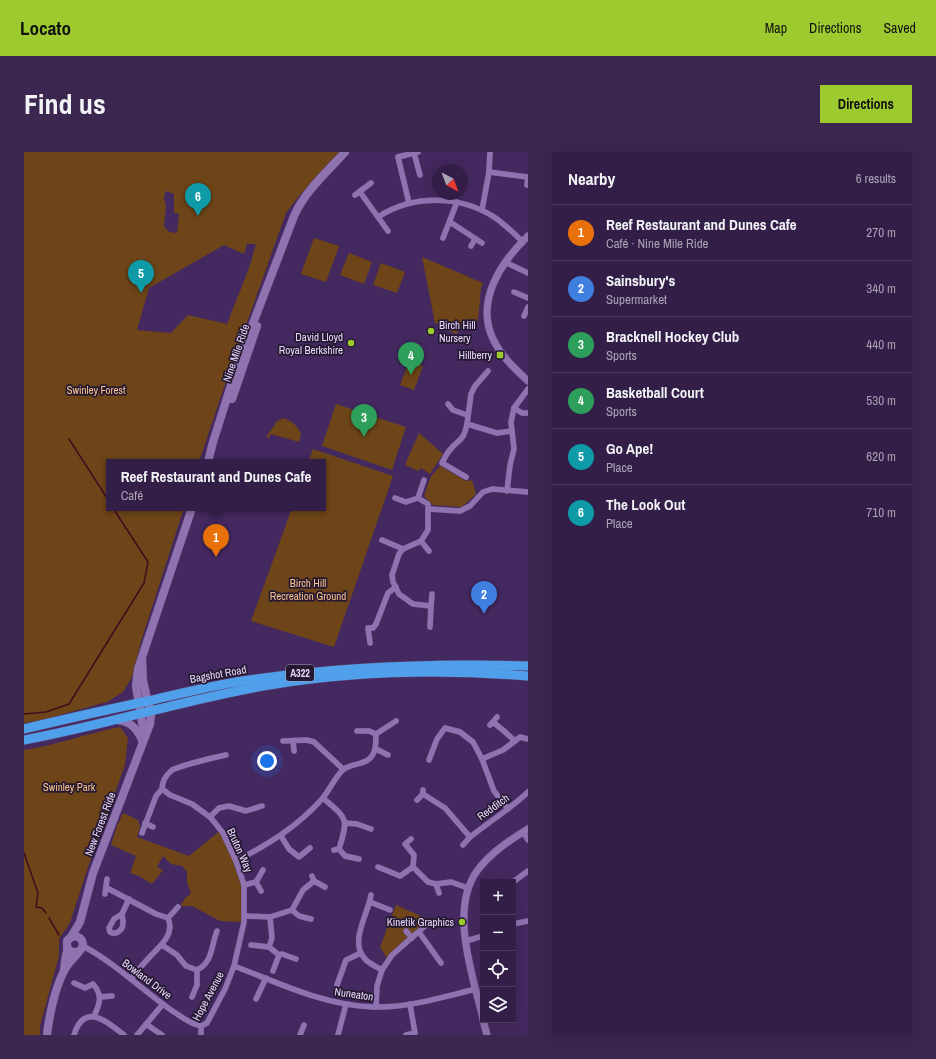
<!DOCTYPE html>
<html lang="en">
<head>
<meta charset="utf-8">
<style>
  :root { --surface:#331e48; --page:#3b274f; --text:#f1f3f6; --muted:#a9a2b4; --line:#4e3c60; --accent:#9dca2f }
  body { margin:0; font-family:"Archivo Narrow",sans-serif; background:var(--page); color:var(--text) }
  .controls { position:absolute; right:12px; bottom:12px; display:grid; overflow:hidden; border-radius:0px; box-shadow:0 4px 16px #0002 }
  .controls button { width:36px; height:36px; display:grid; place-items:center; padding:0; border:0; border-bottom:1px solid var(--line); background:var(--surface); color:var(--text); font:20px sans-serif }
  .compass { position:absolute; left:408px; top:12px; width:36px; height:36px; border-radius:50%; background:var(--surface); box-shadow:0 4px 16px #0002; rotate:139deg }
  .you { position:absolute; left:243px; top:609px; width:14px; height:14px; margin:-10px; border:3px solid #fff; border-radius:50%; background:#1a73e8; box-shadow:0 0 0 6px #1a73e833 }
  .badge { display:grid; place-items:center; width:26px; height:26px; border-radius:50%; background:var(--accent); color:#fff; font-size:13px; font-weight:700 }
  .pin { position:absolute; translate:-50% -33px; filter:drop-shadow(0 1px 2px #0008) }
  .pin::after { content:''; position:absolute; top:21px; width:14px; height:12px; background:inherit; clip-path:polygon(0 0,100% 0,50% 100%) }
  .popup { position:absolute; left:82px; top:307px; width:220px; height:52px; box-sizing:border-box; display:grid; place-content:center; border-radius:0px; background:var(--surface); filter:drop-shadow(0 1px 3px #0005); font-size:13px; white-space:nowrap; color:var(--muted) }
  .popup b { font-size:15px; color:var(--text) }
  .popup::after { content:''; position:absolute; left:50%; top:100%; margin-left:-8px; border:8px solid transparent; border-top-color:var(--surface) }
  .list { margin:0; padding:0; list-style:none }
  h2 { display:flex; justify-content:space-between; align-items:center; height:52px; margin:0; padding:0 16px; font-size:17px }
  h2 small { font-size:13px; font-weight:400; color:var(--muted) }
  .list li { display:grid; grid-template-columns:26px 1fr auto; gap:12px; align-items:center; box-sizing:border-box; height:56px; padding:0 16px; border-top:1px solid var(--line) }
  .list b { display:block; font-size:15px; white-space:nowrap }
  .list p { margin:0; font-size:13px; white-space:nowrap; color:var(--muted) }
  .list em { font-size:13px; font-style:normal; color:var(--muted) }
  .icon { flex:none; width:22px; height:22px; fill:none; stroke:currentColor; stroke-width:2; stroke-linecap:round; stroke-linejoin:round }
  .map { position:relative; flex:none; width:504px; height:883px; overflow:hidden; border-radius:0px }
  header { display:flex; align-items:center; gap:24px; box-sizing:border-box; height:56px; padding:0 20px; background:var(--accent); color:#111 }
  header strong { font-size:19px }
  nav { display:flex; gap:22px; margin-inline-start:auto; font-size:14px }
  .intro { display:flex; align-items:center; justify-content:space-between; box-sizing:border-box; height:96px; padding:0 24px }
  h1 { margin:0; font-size:28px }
  .button { padding:10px 18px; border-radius:0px; background:var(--accent); color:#111; font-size:14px; font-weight:700 }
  main { display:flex; gap:24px; padding:0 24px }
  aside { flex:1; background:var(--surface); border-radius:0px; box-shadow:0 4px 16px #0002 }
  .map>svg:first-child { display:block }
  .green { fill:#6d4518; fill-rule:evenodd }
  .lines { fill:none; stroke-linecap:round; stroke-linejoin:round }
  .stream { stroke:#420b1e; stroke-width:1.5 }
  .minor-casing { stroke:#5c4273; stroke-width:6 }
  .tertiary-casing { stroke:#5c4273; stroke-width:8 }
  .secondary-casing { stroke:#5c4273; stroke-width:9 }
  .trunk-casing { stroke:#5c4273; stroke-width:10 }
  .minor { stroke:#8f72b0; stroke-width:5.5 }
  .tertiary { stroke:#8f72b0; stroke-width:7 }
  .secondary { stroke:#8f72b0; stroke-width:8 }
  .trunk { stroke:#509fea; stroke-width:9 }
  .poi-dot { fill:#9dca2f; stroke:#251932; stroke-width:1.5 }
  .labels { text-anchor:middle; stroke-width:3.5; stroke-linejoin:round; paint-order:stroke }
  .shield { fill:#251932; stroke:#aea0bf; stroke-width:1 }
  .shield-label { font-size:10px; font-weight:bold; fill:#e9dafc }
  .poi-label { font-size:11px; fill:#e9dafc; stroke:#251932; text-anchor:end }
  .street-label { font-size:11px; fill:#e9dafc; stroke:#251932 }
  .park-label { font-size:11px; fill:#f9c38e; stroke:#251932 }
</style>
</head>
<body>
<header>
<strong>Locato</strong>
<nav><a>Map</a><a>Directions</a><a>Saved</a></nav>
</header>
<div class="intro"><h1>Find us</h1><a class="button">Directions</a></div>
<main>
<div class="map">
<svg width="504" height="883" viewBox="0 0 504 883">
  <rect width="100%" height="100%" fill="#442860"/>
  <g class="green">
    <path d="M0,0H315L275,44L262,61L198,241L175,310H85V356H160L118,486L108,525L99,540L83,550L10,570L0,571ZM142,39L150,42V61L155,62L153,81L145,80L140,74L142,55L140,45ZM223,92H232L225,116L203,172L164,163L147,181L113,178L125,136L200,93L220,102Z"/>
    <polygon points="290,86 315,94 302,130 277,122"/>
    <polygon points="325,101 348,110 340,132 316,123"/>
    <polygon points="398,105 459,131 457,136 454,169 443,169 432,182 411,171"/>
    <polygon points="357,111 381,120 373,141 349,133"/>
    <polygon points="386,207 399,214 390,238 376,233"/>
    <polygon points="312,252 382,275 368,318 298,294"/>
    <path d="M259,266C268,269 273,273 277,282L275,290L247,282L245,286L242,285L250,274L252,270Z"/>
    <polygon points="395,281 419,302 406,322 397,316 394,319 381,313"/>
    <polygon points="289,297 369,324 310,495 227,469 268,356 299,356 299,310 284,310"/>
    <polygon points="416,314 442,329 448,328 452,342 438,355 409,353 400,344 407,324"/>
    <path d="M96,575L104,586L101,613L62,721L46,771L35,787V804L16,874V883H0V598C33,593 64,581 96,575Z"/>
    <polygon points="99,661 114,668 116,675 113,685 165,704 197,678 220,733 220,770 196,769 168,754 156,754 162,745 167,742 163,730 163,720 158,714 147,712 139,704 133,715 139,718 128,732 115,724 106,721 112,704 87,693 93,674"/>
    <polygon points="372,753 406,768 401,774 368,803 362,805 356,795"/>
  </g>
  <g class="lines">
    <g class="stream">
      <polyline points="45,287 85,349"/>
      <polyline points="0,562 22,560 45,552 120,431 124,410 89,356"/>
      <polyline points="0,701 14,741 12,755 18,756 22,761"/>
      <polyline points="25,766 35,783"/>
    </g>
    <g class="minor-casing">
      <g id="minor">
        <polyline points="390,1 396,23"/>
        <polyline points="465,20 504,25"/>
        <polyline points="503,33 504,25"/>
        <polyline points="336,40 364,79"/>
        <polyline points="331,43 347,31"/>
        <polyline points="385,51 374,5 394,0"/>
        <polyline points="458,58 465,20 466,0"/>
        <path d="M354,65C390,42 438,43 473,67C482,74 490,81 498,89"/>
        <polyline points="426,70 458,91"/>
        <polyline points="419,86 433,50"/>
        <polyline points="447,94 451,87"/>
        <polyline points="481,110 504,121"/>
        <polyline points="490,140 504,146"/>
        <polyline points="500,164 504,155"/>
        <polyline points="464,219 451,234 447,242 443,272 473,281 488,279"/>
        <polyline points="424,252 429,258 443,263"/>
        <polyline points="490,256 498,261 504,261"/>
        <path d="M442,325L418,311C420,307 422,303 425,299C435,286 439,291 443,272"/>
        <polyline points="483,339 486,313 490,297 487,270 490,256 504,237"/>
        <polyline points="371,346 382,350 394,346 404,352 404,378 397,389 379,397 375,402 368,423 369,430 375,442 389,452 407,454 406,475"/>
        <polyline points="394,346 400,328"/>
        <polyline points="405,357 436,359 446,354 459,340 468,337 504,340"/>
        <polyline points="358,388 379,397"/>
        <polyline points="397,389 405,399"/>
        <polyline points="407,454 408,442"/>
        <polyline points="346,491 344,476 349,476 352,472 364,441 372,435"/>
        <polyline points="469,570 473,565"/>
        <polyline points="333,579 345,579 352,582"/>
        <polyline points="259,589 283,588 290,590 319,617"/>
        <polyline points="269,589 270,599"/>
        <polyline points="491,589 496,585 504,587"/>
        <polyline points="352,597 364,603"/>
        <polyline points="458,607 479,598 491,589 480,579 469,570 466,573"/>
        <polyline points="405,608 413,587 421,576 436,580 449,590 458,607 470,639 484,657"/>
        <path d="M399,638V642L421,656L446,685C465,670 486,657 504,640"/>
        <path d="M299,646C323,667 325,665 315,697L310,698"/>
        <polyline points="393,648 399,642"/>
        <polyline points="186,665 195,656 205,654 222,659 238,654"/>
        <polyline points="121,671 129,675"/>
        <polyline points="321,671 333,672 347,677"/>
        <polyline points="499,680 504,688"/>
        <polyline points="118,681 132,644 138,637"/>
        <polyline points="257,684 265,697 275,705 286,696"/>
        <polyline points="387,687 381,692 390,703 389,715"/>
        <polyline points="439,693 446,685"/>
        <polyline points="315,697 321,704 335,707"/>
        <path d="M212,709C245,692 274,674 298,647C305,639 312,623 320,617C324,614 331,613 337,611C352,607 352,595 352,582L372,569"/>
        <polyline points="354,715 376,724 389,715 404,730 412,732 427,730 444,736"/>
        <polyline points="290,729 301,735"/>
        <polyline points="232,730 237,739"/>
        <polyline points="489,730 504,719"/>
        <polyline points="412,732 415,741"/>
        <polyline points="220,733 232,730 239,718"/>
        <polyline points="83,736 132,762 144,766"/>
        <polyline points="81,742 83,727"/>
        <path d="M347,743C344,763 324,791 342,808C346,812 353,815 358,818"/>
        <polyline points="346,750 366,758"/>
        <polyline points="268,758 279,738 290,729 288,724"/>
        <polyline points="268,758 275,764 287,767"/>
        <path d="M98,762C98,764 99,767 99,769C100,777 93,784 86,780L85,776L90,767L98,762L105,747"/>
        <polyline points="221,764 246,765 268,758"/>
        <polyline points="246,765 248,786 245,795 255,803 258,802 272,807"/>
        <polyline points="144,766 154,755"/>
        <polyline points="489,772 504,769"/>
        <polyline points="382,779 388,786"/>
        <polyline points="395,780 417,811"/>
        <polyline points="442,789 459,784"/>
        <path d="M138,793L153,803L162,814L173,818C189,810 187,794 193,779"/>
        <polyline points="227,793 245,795"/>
        <path d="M59,794C91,811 117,837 147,858C156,864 166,872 177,874"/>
        <path d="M210,814C255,831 301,854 350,855C384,856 419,845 452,837"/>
        <polyline points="249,819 255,803"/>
        <path d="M107,827C112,821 117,814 123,808C133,796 152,784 144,766"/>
        <path d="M50,831L61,836L69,832C79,843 76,852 70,864"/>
        <polyline points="313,833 322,808 337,801"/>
        <polyline points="76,845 88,844"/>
        <polyline points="168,845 173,833 173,818"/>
        <polyline points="232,847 242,826"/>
        <polyline points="352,855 353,834 358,818 368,803 401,774"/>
        <polyline points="122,872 138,883"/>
        <path d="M177,874L183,871L201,837L210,814L220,770V733L212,709L199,681L191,671L186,665L168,652L146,643L138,637C138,629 142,623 148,618C155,614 192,605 202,603"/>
        <path d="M50,883C60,850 83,869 100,883"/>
        <polyline points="113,883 139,852"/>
        <polyline points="177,883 177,874"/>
        <polyline points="276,883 280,873"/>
        <polyline points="314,883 322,852"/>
        <polyline points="382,883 391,881 386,852"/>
      </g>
    </g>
    <g class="tertiary-casing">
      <g id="tertiary">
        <path d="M504,84C477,110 451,149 469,187C477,204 491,217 504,229"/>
        <path d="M459,867C449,824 425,758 453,719C466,701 486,688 504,677"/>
        <polyline points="459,868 463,883"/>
      </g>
    </g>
    <g class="secondary-casing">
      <g id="secondary">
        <polyline points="208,247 233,174"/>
        <path d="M184,310L189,290L215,208L270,64C281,39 303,20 321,0"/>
        <path d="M93,568C106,569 113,576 118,588"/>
        <polyline points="119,587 119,576 112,534 114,517 168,356"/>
        <polyline points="47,785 56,770 69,721 126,572 127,563 119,529 118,507"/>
        <polyline points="40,818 42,803 44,797"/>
        <path d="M23,883C25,864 31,836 40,819C44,810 54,803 59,794C59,784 49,781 43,789V796L48,800H54"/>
      </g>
    </g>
    <g class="trunk-casing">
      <g id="trunk">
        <path d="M0,577C41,567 82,558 124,549C155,542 186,534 218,529C313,515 408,511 504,514"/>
        <path d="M0,588C82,573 162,547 245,533C330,519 418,517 504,524"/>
      </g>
    </g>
    <use href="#minor" class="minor"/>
    <use href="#tertiary" class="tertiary"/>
    <use href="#secondary" class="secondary"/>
    <use href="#trunk" class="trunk"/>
  </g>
  <g class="poi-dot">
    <circle cx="407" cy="179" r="4"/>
    <circle cx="327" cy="191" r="4"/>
    <rect x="472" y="199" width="8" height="8" rx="2"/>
    <circle cx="438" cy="770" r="4"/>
  </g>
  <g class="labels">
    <rect class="shield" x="262" y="513" width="28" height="16" rx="3"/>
    <g class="shield-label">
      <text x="276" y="525">A322</text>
    </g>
    <g class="poi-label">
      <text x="415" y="177" text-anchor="start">Birch Hill<tspan x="415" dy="13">Nursery</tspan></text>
      <text x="319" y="189">David Lloyd<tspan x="319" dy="13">Royal Berkshire</tspan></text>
      <text x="468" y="207">Hillberry</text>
      <text x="430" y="774">Kinetik Graphics</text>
    </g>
    <g class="street-label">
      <text transform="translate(212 201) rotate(-71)" y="4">Nine Mile Ride</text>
      <text transform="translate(194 522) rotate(-10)" y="4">Bagshot Road</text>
      <text transform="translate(469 655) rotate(-36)" y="4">Redditch</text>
      <text transform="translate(76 672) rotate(-69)" y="4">New Forest Ride</text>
      <text transform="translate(216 698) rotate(66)" y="4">Bruton Way</text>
      <text transform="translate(123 827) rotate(37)" y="4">Bowland Drive</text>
      <text transform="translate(330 842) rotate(8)" y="4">Nuneaton</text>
      <text transform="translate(184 844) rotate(-62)" y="4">Hope Avenue</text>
    </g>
    <g class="park-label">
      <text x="72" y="242">Swinley Forest</text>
      <text x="284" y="435">Birch Hill<tspan x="284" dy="13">Recreation Ground</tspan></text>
      <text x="45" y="639">Swinley Park</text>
    </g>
  </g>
</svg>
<div class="controls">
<button>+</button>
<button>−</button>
<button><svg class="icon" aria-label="locate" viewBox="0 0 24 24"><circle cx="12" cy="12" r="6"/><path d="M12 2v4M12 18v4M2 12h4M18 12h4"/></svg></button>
<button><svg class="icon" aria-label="layers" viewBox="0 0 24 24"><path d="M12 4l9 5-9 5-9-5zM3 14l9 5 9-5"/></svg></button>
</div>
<svg class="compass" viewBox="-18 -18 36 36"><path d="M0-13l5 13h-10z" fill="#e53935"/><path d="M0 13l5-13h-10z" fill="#a9a2b4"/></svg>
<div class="you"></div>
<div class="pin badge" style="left:192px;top:405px;background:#e8710a">1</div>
<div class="popup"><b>Reef Restaurant and Dunes Cafe</b>Café</div>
<div class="pin badge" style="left:460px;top:462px;background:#3f7fe0">2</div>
<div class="pin badge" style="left:340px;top:285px;background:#2e9e5b">3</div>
<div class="pin badge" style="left:387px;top:223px;background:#2e9e5b">4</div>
<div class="pin badge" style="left:117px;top:141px;background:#0f9aa8">5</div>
<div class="pin badge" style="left:174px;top:64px;background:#0f9aa8">6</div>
</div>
<aside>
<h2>Nearby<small>6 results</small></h2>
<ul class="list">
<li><span class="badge" style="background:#e8710a">1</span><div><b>Reef Restaurant and Dunes Cafe</b><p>Café · Nine Mile Ride</p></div><em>270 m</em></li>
<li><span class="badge" style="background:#3f7fe0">2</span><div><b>Sainsbury's</b><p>Supermarket</p></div><em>340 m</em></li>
<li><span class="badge" style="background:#2e9e5b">3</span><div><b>Bracknell Hockey Club</b><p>Sports</p></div><em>440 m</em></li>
<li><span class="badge" style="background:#2e9e5b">4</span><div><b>Basketball Court</b><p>Sports</p></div><em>530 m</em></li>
<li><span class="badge" style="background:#0f9aa8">5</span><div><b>Go Ape!</b><p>Place</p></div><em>620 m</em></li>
<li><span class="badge" style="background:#0f9aa8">6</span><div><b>The Look Out</b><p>Place</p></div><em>710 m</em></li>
</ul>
</aside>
</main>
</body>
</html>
